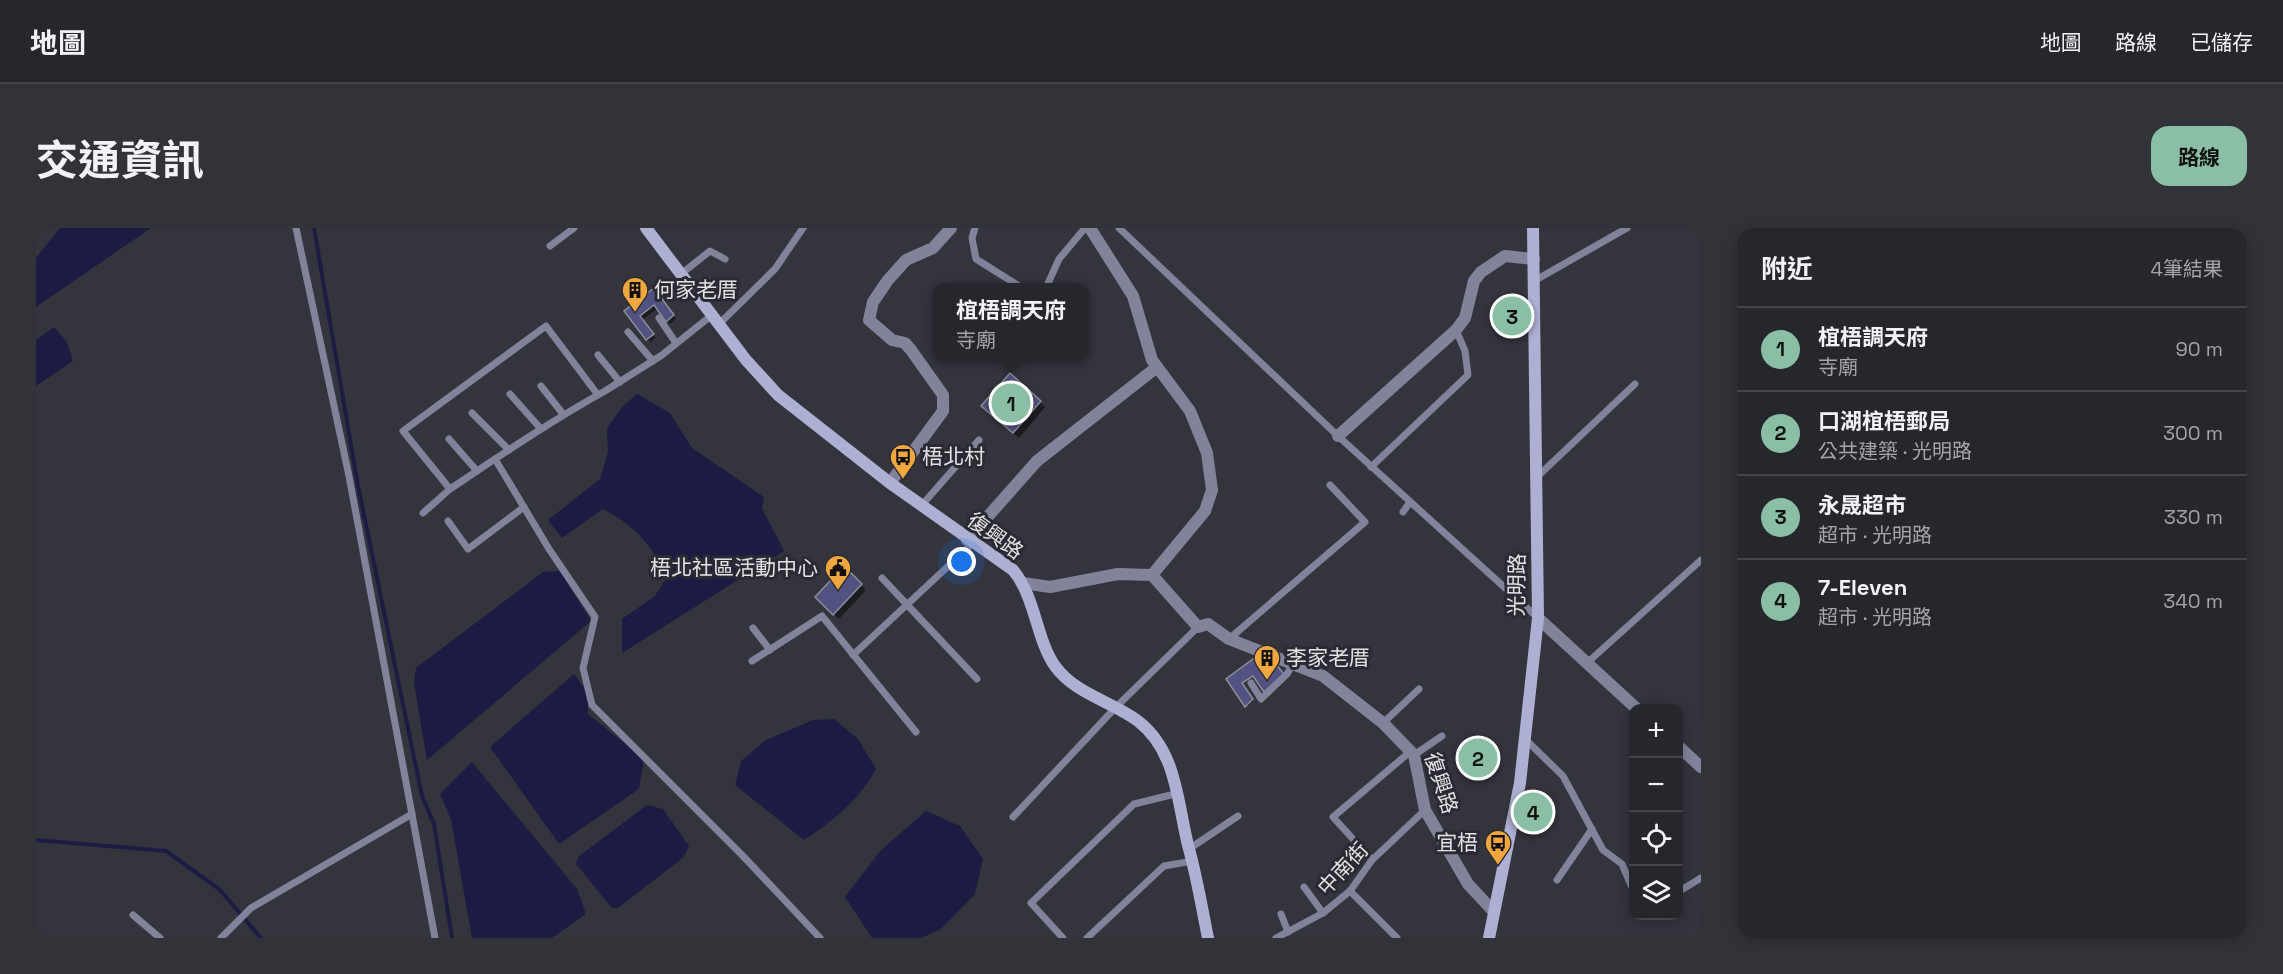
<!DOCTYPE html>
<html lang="zh-TW">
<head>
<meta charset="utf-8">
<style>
  :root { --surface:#26272d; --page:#323339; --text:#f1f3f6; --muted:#a4a5aa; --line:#424449; --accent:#8abfa5 }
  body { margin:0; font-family:"Space Grotesk","Noto Sans TC",sans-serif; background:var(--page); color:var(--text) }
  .controls { position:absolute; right:18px; bottom:18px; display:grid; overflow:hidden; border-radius:12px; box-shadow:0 3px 15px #0003 }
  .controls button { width:54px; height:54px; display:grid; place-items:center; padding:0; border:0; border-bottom:2px solid var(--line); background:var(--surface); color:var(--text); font:30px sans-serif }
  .you { position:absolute; left:926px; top:334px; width:21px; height:21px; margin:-15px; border:4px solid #fff; border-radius:50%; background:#1a73e8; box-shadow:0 0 0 9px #1a73e833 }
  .badge { display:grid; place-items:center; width:39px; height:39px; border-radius:50%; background:var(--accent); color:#111; font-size:20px; font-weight:700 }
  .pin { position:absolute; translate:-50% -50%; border:3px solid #fff; box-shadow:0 2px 6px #0006 }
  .popup { position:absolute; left:897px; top:55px; width:156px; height:78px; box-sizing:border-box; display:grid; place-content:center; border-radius:12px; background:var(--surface); filter:drop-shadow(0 2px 4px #0005); font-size:20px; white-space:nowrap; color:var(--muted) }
  .popup b { font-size:22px; color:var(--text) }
  .popup::after { content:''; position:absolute; left:50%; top:100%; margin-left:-12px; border:12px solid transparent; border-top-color:var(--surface) }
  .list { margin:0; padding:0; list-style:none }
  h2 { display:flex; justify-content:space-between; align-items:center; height:78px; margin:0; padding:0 24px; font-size:26px }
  h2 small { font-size:20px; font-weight:400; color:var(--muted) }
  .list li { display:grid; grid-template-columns:39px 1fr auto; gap:18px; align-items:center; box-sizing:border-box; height:84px; padding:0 24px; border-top:2px solid var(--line) }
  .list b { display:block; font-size:22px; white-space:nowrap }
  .list p { margin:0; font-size:20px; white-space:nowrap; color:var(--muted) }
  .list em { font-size:20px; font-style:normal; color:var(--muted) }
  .icon { flex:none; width:33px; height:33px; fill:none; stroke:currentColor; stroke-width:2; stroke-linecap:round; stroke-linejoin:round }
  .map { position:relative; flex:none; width:1665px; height:710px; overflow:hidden; border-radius:18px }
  header { display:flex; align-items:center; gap:36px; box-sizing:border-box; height:84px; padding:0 30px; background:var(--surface); border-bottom:2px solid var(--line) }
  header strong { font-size:28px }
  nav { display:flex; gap:33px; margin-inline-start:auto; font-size:21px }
  .intro { display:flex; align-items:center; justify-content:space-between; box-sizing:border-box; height:144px; padding:0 36px }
  h1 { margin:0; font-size:42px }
  .button { padding:15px 27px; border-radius:18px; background:var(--accent); color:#111; font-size:21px; font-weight:700 }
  main { display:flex; gap:36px; padding:0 36px }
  aside { flex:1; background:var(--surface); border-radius:18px; box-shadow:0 3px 15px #0003 }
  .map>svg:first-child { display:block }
  .water { fill:#1d1b44 }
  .shadow { fill:#0007 }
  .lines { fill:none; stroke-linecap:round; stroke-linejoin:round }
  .stream { stroke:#1d1b44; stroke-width:4 }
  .building { fill:#515281; stroke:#8e8e98; stroke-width:1.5 }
  .lane { stroke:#82839a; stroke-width:7 }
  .street { stroke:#82839a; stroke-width:12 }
  .secondary { stroke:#adafd3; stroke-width:12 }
  .labels { text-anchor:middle; stroke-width:6; stroke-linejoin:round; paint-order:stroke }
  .poi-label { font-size:21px; fill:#e1e1e6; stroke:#2a2a32; text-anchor:start }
  .street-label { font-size:21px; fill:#e1e1e6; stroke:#2a2a32 }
</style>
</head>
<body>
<header>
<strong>地圖</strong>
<nav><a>地圖</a><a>路線</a><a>已儲存</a></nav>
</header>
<div class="intro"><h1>交通資訊</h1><a class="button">路線</a></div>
<main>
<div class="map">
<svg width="1665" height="710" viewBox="0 0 1665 710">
  <rect width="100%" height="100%" fill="#33343c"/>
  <g class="water">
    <polygon points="24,0 115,0 0,79 0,30"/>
    <polygon points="18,99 31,114 37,133 0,158 0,112"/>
    <path d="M601,166L634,185L656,220L728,269L726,280L748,323L586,425V391L619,368L631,349C617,318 597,296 567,281L526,310L512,292L564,251L572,224L571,200L587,178Z"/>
    <polygon points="524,343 555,393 391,532 378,455 380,440 507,344"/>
    <polygon points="538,446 552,465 552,486 608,531 603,561 523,616 454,519"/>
    <path d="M798,491L822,511L840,541C823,572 797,593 768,612L699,557L705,533L730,512L777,492Z"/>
    <polygon points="436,534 541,661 550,686 516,710 436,710 415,591 404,566"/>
    <polygon points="611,577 627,581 653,618 648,629 582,680 576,680 540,636 543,628"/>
    <polygon points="890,583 924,598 947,631 939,666 905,701 885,710 836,710 809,669 844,623"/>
  </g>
  <g class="shadow">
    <polygon points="621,65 640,91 634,96 622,80 606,92 620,110 614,114 590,83"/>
    <polygon points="974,148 1009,179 983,210 952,183"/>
    <polygon points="808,341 830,362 803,391 781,369"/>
    <polygon points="1221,430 1219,448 1206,457 1217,473 1211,479 1192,451"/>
  </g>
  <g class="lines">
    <g class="stream">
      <polyline points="278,0 322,258 386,568 398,596 416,710"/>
      <polyline points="0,612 130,623 183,661 225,710"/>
    </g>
  </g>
  <g class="building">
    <polygon points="618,60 638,87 630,94 618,77 604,88 618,106 610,112 588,83"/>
    <polygon points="974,145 1005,173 977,205 945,178"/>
    <polygon points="808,338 826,356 797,387 779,369"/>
    <polygon points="1221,428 1239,435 1248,446 1228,464 1217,448 1206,455 1217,471 1209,479 1190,451"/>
  </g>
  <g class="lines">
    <g class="lane">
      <polyline points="260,0 313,248 399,710"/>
      <polyline points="939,0 936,10 940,31 986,60"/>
      <polyline points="1083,0 1302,208 1502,390"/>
      <polyline points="514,18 538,0"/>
      <polyline points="645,46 674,23 689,31"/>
      <polyline points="1498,53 1591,0"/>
      <polyline points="1010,60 1023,31 1049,0"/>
      <polyline points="623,90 640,115"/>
      <polyline points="683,96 739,41 767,0"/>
      <polyline points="592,104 617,133"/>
      <polyline points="562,127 584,154"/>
      <polyline points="505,158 527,186"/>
      <polyline points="474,166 505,201"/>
      <path d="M562,167L510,98L367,203L414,261C465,227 515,193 569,163L626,127L676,87"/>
      <polyline points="436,185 473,222"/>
      <polyline points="413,211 441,243"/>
      <polyline points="459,231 513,321 559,389 547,440 556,477 707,628 784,710"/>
      <polyline points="1335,239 1432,147 1429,123 1420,102"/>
      <polyline points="1501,249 1599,156"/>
      <polyline points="885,278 943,212"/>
      <polyline points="1367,284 1374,274"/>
      <polyline points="387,285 414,261"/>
      <polyline points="412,293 432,321 488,279"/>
      <polyline points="846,350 941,451"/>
      <polyline points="717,400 734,422"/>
      <polyline points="1193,411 1329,294 1294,257"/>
      <polyline points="817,427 937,315"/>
      <polyline points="716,433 786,388 880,504"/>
      <polyline points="1551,435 1665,332"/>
      <polyline points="1215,455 1225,471 1251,446 1257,436"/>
      <polyline points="1347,495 1383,461"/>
      <polyline points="1489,511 1527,548 1567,622 1586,636 1598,664"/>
      <polyline points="1378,527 1406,508"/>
      <polyline points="977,589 1079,480 1162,399"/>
      <polyline points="1153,621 1202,588"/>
      <polyline points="1336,632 1297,589 1375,523"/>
      <polyline points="1521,652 1556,601"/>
      <polyline points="1268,659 1287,685"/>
      <polyline points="1314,663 1361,710"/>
      <polyline points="1642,664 1665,650"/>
      <polyline points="1245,686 1252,704"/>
      <polyline points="97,687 124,710"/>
      <polyline points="185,710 215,680 376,586"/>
      <polyline points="1027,710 995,675 1098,576 1143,565"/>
      <polyline points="1051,710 1128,638 1157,633"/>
      <polyline points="1240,710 1287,685 1314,663 1336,632 1389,582"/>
    </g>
    <g class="street">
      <polyline points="1302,208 1420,102 1429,90 1438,53 1445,44 1469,28 1498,31"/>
      <polyline points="854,255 907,183 907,167 875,122 869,115 856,112 833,92 837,74 852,52 870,32 897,20 915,0"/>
      <polyline points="931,312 1001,233 1121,139"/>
      <polyline points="1116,347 1162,399 1172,396 1193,411 1287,448 1347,495 1378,527 1389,582 1432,656 1458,684"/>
      <polyline points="987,355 1014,359 1082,346 1116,347 1169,283 1176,262 1171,225 1154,183 1116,132 1097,68 1054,0"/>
      <polyline points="1502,390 1601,481"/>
      <polyline points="1642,518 1665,539"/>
    </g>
    <g class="secondary">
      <path d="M610,0L710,132L742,167L854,255L977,342C1000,370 1000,411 1019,438C1039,466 1075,473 1102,493C1142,524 1141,576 1153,621C1161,650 1166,680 1172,710"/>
      <polyline points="1453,710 1484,555 1502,390 1497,0"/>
    </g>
  </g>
  <defs>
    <g id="building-pin" transform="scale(1.35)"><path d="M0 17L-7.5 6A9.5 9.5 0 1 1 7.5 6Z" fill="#efa73e" stroke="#2a2a32"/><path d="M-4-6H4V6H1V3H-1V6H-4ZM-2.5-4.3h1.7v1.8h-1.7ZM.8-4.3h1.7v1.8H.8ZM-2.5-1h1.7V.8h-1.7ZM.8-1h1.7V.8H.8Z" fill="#111"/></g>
    <g id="bus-pin" transform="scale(1.35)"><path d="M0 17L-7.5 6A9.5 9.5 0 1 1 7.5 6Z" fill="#efa73e" stroke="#2a2a32"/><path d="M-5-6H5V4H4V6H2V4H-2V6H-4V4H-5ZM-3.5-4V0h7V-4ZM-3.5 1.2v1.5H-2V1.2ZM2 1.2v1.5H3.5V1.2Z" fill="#111"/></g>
    <g id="civic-pin" transform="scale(1.35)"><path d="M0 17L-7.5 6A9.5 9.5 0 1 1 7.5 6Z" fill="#efa73e" stroke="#2a2a32"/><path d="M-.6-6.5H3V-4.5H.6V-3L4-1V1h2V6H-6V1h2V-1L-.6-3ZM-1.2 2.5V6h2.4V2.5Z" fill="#111"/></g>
  </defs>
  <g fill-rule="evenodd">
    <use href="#building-pin" x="599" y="62"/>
    <use href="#bus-pin" x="867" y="229"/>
    <use href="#civic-pin" x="802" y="340"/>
    <use href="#building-pin" x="1231" y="430"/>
    <use href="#bus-pin" x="1462" y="615"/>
  </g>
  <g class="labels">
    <g class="poi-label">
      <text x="618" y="69">何家老厝</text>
      <text x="886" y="236">梧北村</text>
      <text x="782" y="347" text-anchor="end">梧北社區活動中心</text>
      <text x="1250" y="437">李家老厝</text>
      <text x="1442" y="622" text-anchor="end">宜梧</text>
    </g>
    <g class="street-label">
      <text transform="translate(959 308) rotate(36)" y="7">復興路</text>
      <text transform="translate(1481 357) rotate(-89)" y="7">光明路</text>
      <text transform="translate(1405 555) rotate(72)" y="7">復興路</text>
      <text transform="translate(1307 641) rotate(-47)" y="7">中南街</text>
    </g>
  </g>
</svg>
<div class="controls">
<button>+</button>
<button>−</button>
<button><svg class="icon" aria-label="locate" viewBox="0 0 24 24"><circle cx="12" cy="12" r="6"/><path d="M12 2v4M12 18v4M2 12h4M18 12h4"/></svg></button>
<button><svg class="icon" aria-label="layers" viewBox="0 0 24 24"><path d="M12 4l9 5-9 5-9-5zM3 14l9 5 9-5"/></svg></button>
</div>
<div class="you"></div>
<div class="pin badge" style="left:975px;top:175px">1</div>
<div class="popup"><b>椬梧調天府</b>寺廟</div>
<div class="pin badge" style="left:1442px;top:530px">2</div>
<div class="pin badge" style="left:1476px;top:88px">3</div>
<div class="pin badge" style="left:1497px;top:584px">4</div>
</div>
<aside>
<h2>附近<small>4筆結果</small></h2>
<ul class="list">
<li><span class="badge">1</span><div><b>椬梧調天府</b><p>寺廟</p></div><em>90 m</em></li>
<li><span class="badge">2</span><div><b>口湖椬梧郵局</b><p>公共建築 · 光明路</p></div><em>300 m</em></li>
<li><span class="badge">3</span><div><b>永晟超市</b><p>超市 · 光明路</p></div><em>330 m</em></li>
<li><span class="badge">4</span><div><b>7-Eleven</b><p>超市 · 光明路</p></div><em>340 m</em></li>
</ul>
</aside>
</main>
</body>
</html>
